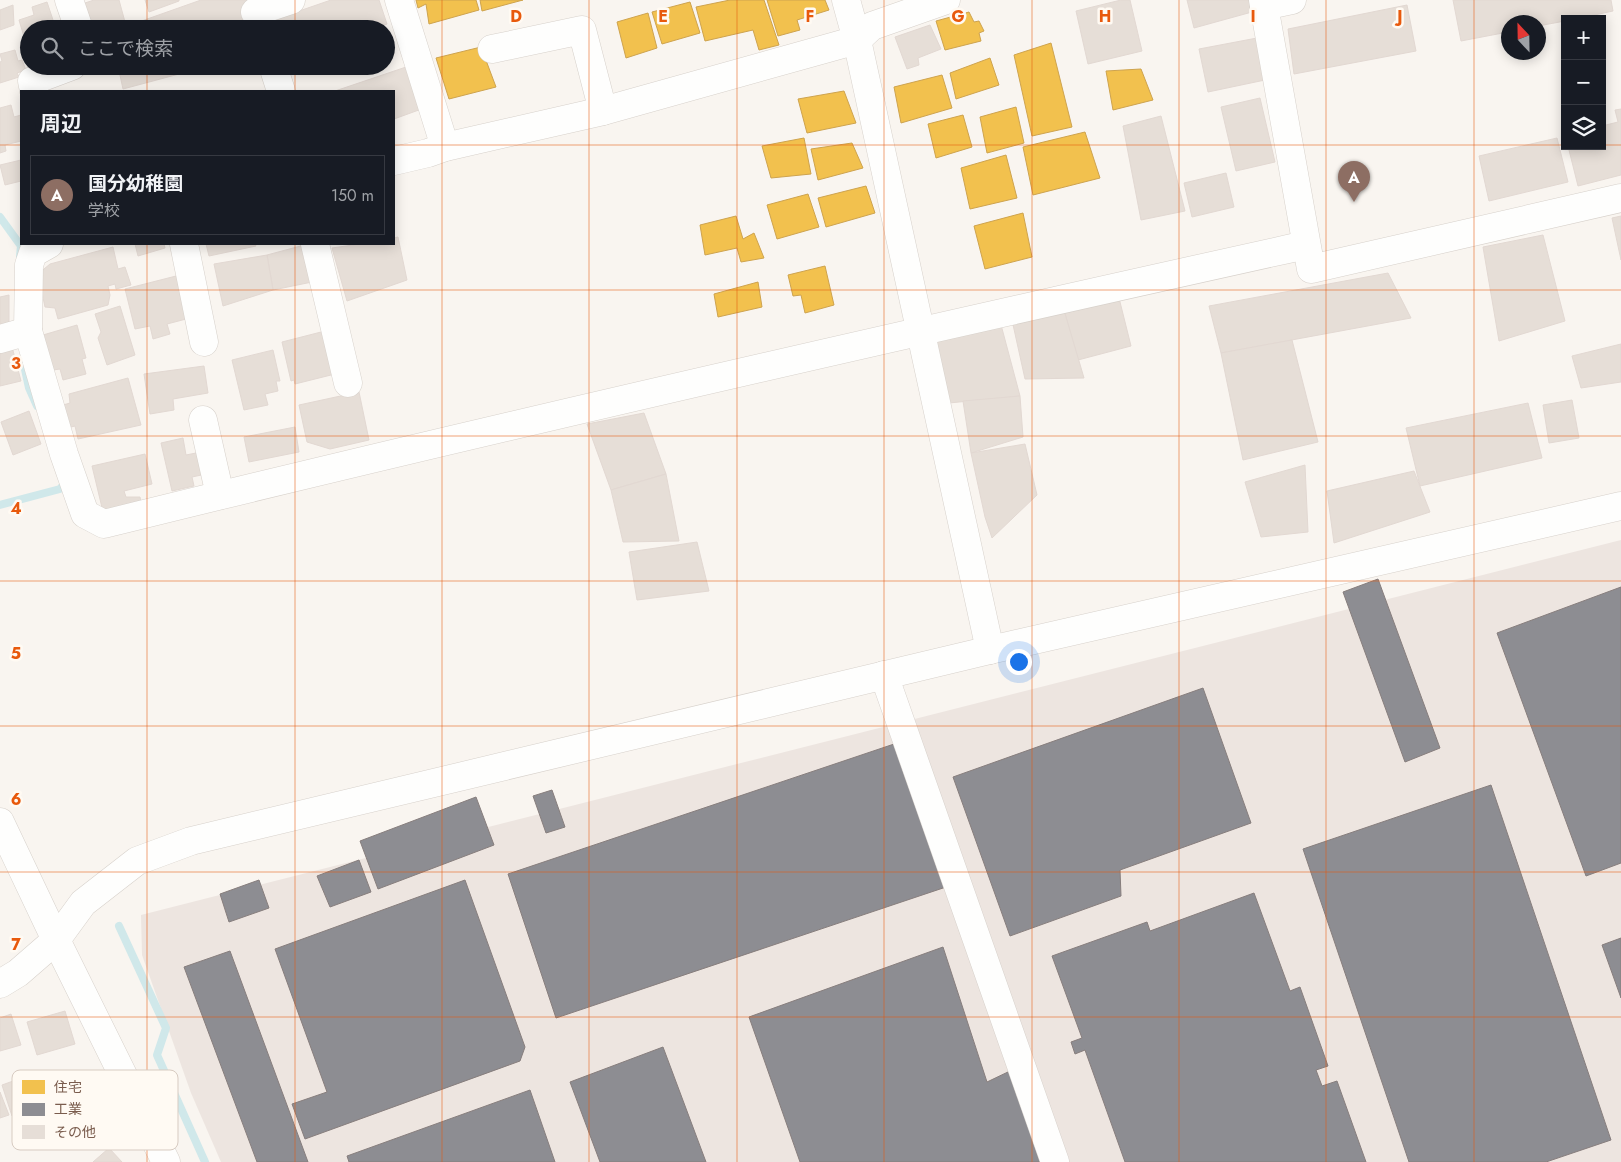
<!DOCTYPE html>
<html lang="ja">
<head>
<meta charset="utf-8">
<style>
  :root { --surface:#171b24; --page:#20242c; --text:#f1f3f6; --muted:#9ea1a6; --line:#363941; --accent:#d93025 }
  body { margin:0; font-family:Jost,"Noto Sans JP",sans-serif; background:var(--page); color:var(--text) }
  .controls { position:absolute; right:15px; top:15px; display:grid; overflow:hidden; border-radius:0px; box-shadow:0 2px 12px #0003 }
  .controls button { width:45px; height:45px; display:grid; place-items:center; padding:0; border:0; border-bottom:1px solid var(--line); background:var(--surface); color:var(--text); font:25px sans-serif }
  .compass { position:absolute; left:1501px; top:15px; width:45px; height:45px; border-radius:50%; background:var(--surface); box-shadow:0 2px 12px #0003; rotate:338deg }
  .you { position:absolute; left:1018px; top:661px; width:18px; height:18px; margin:-12px; border:4px solid #fff; border-radius:50%; background:#1a73e8; box-shadow:0 0 0 8px #1a73e833 }
  .badge { display:grid; place-items:center; width:32px; height:32px; border-radius:50%; background:var(--accent); color:#fff; font-size:16px; font-weight:700 }
  .pin { position:absolute; translate:-50% -41px; filter:drop-shadow(0 1px 2px #0008) }
  .pin::after { content:''; position:absolute; top:26px; width:18px; height:15px; background:inherit; clip-path:polygon(0 0,100% 0,50% 100%) }
  .list { margin:0; padding:0; list-style:none }
  h2 { display:flex; justify-content:space-between; align-items:center; height:65px; margin:0; padding:0 20px; font-size:21px }
  h2 small { font-size:16px; font-weight:400; color:var(--muted) }
  .list li { display:grid; grid-template-columns:32px 1fr auto; gap:15px; align-items:center; box-sizing:border-box; height:80px; margin:0 10px 10px; padding:0 10px; border:1px solid var(--line); border-radius:0px }
  .list b { display:block; font-size:19px; white-space:nowrap }
  .list p { margin:0; font-size:16px; white-space:nowrap; color:var(--muted) }
  .list em { font-size:16px; font-style:normal; color:var(--muted) }
  .icon { flex:none; width:28px; height:28px; fill:none; stroke:currentColor; stroke-width:2; stroke-linecap:round; stroke-linejoin:round }
  .map { position:relative; flex:none; width:1621px; height:1162px; overflow:hidden }
  .search { position:absolute; background:var(--surface); box-shadow:0 2px 12px #0003; left:20px; top:20px; width:375px; height:55px; display:flex; align-items:center; gap:12px; box-sizing:border-box; padding:0 18px; border-radius:28px; color:var(--muted); font-size:19px }
  .panel { position:absolute; background:var(--surface); box-shadow:0 2px 12px #0003; left:20px; top:90px; width:375px; height:155px; border-radius:0px }
  .map>svg:first-child { display:block }
  .industrial { fill:#ede5e0 }
  .homes { fill:#f2c14e; stroke:#cea34e }
  .industry { fill:#8d8d92; stroke:#877e7d }
  .lines { fill:none; stroke-linecap:round; stroke-linejoin:round }
  .stream { stroke:#d0e8ea; stroke-width:8 }
  .building { fill:#e6ded7; stroke:#e2d8d2 }
  .minor-casing { stroke:#d7d1cb; stroke-width:29 }
  .minor { stroke:#fefefd; stroke-width:28 }
  .grid { fill:none; stroke:#e8590c; stroke-width:1; stroke-opacity:0.55 }
  .key { fill:#fffaf3; stroke:#d7cbc1; stroke-width:1 }
  .key-label { font-size:14px; fill:#7a5c4d }
  .grid-label { font-size:16px; text-anchor:middle; font-weight:bold; fill:#e8590c; stroke:#fffaf3; stroke-width:5; stroke-linejoin:round; paint-order:stroke }
</style>
</head>
<body>
<div class="map">
<svg width="1621" height="1162" viewBox="0 0 1621 1162">
  <rect width="100%" height="100%" fill="#f9f5f0"/>
  <polygon class="industrial" points="1621,540 1621,1162 221,1162 191,1093 142,955 141,915"/>
  <g class="homes">
    <polygon points="416,0 476,0 479,10 429,24 426,4 418,8"/>
    <polygon points="480,0 523,0 482,11"/>
    <polygon points="730,0 764,0 779,45 759,50 753,30 705,41 696,7"/>
    <polygon points="767,0 825,0 829,10 797,20 800,30 778,36"/>
    <polygon points="690,2 700,33 662,44 652,12"/>
    <polygon points="969,12 974,22 979,21 984,31 979,33 981,41 945,50 936,21"/>
    <polygon points="648,13 657,48 626,58 617,22"/>
    <polygon points="1051,43 1072,127 1032,136 1014,55"/>
    <polygon points="481,47 496,87 449,99 436,58"/>
    <polygon points="990,58 999,85 956,99 950,73"/>
    <polygon points="1141,69 1153,100 1113,110 1106,71"/>
    <polygon points="942,75 952,108 901,123 894,87"/>
    <polygon points="844,91 856,123 807,133 798,99"/>
    <polygon points="1016,107 1024,143 987,153 980,117"/>
    <polygon points="963,115 972,147 936,158 928,124"/>
    <polygon points="1085,132 1100,178 1033,195 1023,147"/>
    <polygon points="804,138 811,174 771,178 762,146"/>
    <polygon points="852,143 863,168 818,180 811,149"/>
    <polygon points="1006,155 1017,198 970,209 961,168"/>
    <polygon points="866,186 875,213 826,227 818,198"/>
    <polygon points="808,194 819,227 777,239 767,205"/>
    <polygon points="1023,213 1032,257 985,269 974,226"/>
    <polygon points="736,216 743,239 754,233 764,258 741,262 737,248 705,255 700,225"/>
    <polygon points="825,266 834,305 805,313 801,295 793,296 788,275"/>
    <polygon points="758,282 762,307 718,317 714,294"/>
  </g>
  <g class="industry">
    <polygon points="1378,579 1440,748 1405,762 1343,592"/>
    <polygon points="1621,587 1621,863 1586,876 1497,633"/>
    <polygon points="1203,688 1251,823 1120,870 1121,896 1010,936 953,777"/>
    <polygon points="903,741 952,885 556,1018 508,874"/>
    <polygon points="1491,785 1611,1140 1546,1162 1409,1162 1303,849"/>
    <polygon points="552,790 565,827 546,833 533,796"/>
    <polygon points="476,797 494,845 378,889 360,841"/>
    <polygon points="359,860 371,892 330,907 317,876"/>
    <polygon points="259,880 269,908 229,922 220,894"/>
    <polygon points="465,880 525,1047 520,1061 305,1139 292,1104 327,1092 275,949"/>
    <polygon points="1254,893 1290,991 1300,987 1328,1066 1316,1070 1322,1086 1337,1081 1366,1162 1125,1162 1085,1050 1075,1054 1071,1042 1082,1038 1052,956 1147,922 1150,931"/>
    <polygon points="1621,938 1621,998 1602,945"/>
    <polygon points="943,947 987,1082 1010,1071 1043,1162 800,1162 749,1017"/>
    <polygon points="230,951 308,1162 257,1162 184,967"/>
    <polygon points="663,1047 706,1162 600,1162 570,1082"/>
    <polygon points="530,1090 555,1162 349,1162 347,1156"/>
  </g>
  <g class="lines">
    <g class="stream">
      <polyline points="0,217 21,246 20,256"/>
      <polyline points="24,365 29,388 37,406"/>
      <polyline points="0,505 60,489 64,484 65,480"/>
      <polyline points="119,926 166,1028 157,1055 205,1162"/>
    </g>
  </g>
  <g class="building">
    <polygon points="94,0 119,0 125,22 103,29 89,29 82,4"/>
    <polygon points="145,0 179,0 179,1 149,12"/>
    <polygon points="201,0 251,0 261,29 119,29"/>
    <polygon points="331,0 379,0 387,24 372,29 276,29 273,20"/>
    <polygon points="1121,0 1130,0 1142,51 1088,64 1076,11"/>
    <polygon points="1187,0 1249,0 1252,12 1194,28"/>
    <polygon points="1453,0 1611,0 1613,11 1576,19 1565,19 1565,21 1538,26 1538,22 1508,22 1508,32 1461,41"/>
    <polygon points="47,2 56,29 29,29 29,39 25,40 19,20 34,15 32,7"/>
    <polygon points="13,5 14,25 0,30 0,10"/>
    <polygon points="1407,5 1416,51 1294,74 1288,29"/>
    <polygon points="930,25 941,49 918,58 919,65 907,69 895,37"/>
    <polygon points="1257,38 1265,80 1208,92 1199,49"/>
    <polygon points="15,50 18,61 22,60 26,70 17,73 19,77 0,83 0,62 2,61 0,54"/>
    <polygon points="412,65 427,107 394,119 394,91 335,91"/>
    <polygon points="118,66 209,66 123,89"/>
    <polygon points="1260,98 1275,162 1236,171 1221,107"/>
    <polygon points="11,105 14,117 21,115 21,141 5,145 6,151 0,153 0,108"/>
    <polygon points="1621,109 1621,175 1578,186 1568,146 1602,146 1602,126 1618,122 1615,110"/>
    <polygon points="1161,116 1185,211 1141,220 1123,126"/>
    <polygon points="1557,138 1568,182 1489,201 1479,156"/>
    <polygon points="21,160 21,181 5,185 0,165"/>
    <polygon points="1226,173 1234,207 1192,217 1184,183"/>
    <polygon points="1621,216 1621,260 1612,218"/>
    <polygon points="1543,235 1565,321 1499,341 1483,247"/>
    <polygon points="398,237 407,280 347,301 332,248 360,244 394,244 394,238"/>
    <polygon points="135,244 164,244 165,248 138,256"/>
    <polygon points="206,244 255,244 256,246 209,256"/>
    <polygon points="308,244 317,281 273,290 267,255"/>
    <polygon points="113,247 118,269 125,267 131,285 116,289 115,284 108,286 110,295 108,305 58,319 55,308 45,307 38,274 50,264"/>
    <polygon points="267,255 273,290 223,306 214,264"/>
    <polygon points="1388,273 1411,318 1221,353 1209,306"/>
    <polygon points="180,275 190,318 167,324 170,334 153,339 150,326 135,329 125,289"/>
    <polygon points="1118,294 1131,346 1078,360 1061,300"/>
    <polygon points="9,295 9,331 0,334 0,297"/>
    <polygon points="1061,300 1084,378 1025,379 1010,311"/>
    <polygon points="120,306 135,355 107,365 98,338 101,332 95,314"/>
    <polygon points="1000,321 1020,396 949,403 936,338"/>
    <polygon points="77,325 86,358 82,359 86,374 63,380 60,369 53,370 43,335"/>
    <polygon points="325,331 335,374 295,384 294,380 291,381 282,342"/>
    <polygon points="1292,340 1318,442 1243,460 1221,353"/>
    <polygon points="11,343 21,381 0,386 0,346"/>
    <polygon points="1621,344 1621,382 1581,388 1572,356"/>
    <polygon points="273,350 280,381 276,381 278,391 265,394 268,405 244,410 232,360"/>
    <polygon points="204,366 208,393 173,399 174,410 150,414 144,374"/>
    <polygon points="128,378 141,425 78,439 75,426 59,430 53,408 70,403 69,394"/>
    <polygon points="359,392 369,440 330,449 307,442 299,405"/>
    <polygon points="1020,396 1023,437 971,453 963,401"/>
    <polygon points="1572,400 1579,438 1549,443 1543,405"/>
    <polygon points="1528,403 1542,458 1420,486 1406,428"/>
    <polygon points="29,411 41,444 13,455 1,422"/>
    <polygon points="644,413 666,474 611,490 587,424"/>
    <polygon points="295,427 299,452 249,462 244,437"/>
    <polygon points="183,438 186,455 201,452 206,474 192,477 194,486 172,491 161,443"/>
    <polygon points="1025,444 1037,495 992,538 985,517 971,453"/>
    <polygon points="145,454 152,484 124,491 126,497 140,497 143,511 105,520 92,466"/>
    <polygon points="1305,465 1308,532 1261,537 1245,482"/>
    <polygon points="1414,471 1430,512 1334,543 1327,491"/>
    <polygon points="666,474 679,541 623,542 611,490"/>
    <polygon points="697,542 709,591 637,600 629,552"/>
    <polygon points="65,1011 75,1044 37,1055 27,1022"/>
    <polygon points="11,1014 21,1045 0,1051 0,1018"/>
    <polygon points="30,1075 40,1106 12,1116 2,1085"/>
    <polygon points="0,1092 9,1115 0,1118"/>
    <polygon points="109,1148 122,1162 93,1162"/>
  </g>
  <g class="lines">
    <g class="minor-casing">
      <g id="minor">
        <polyline points="69,0 79,29"/>
        <polyline points="399,0 445,147"/>
        <polyline points="846,0 857,40 990,650"/>
        <polyline points="1263,0 1311,269 1621,198"/>
        <polyline points="1264,6 1292,0"/>
        <polyline points="255,12 291,0"/>
        <polyline points="492,49 582,30 603,111"/>
        <polyline points="273,66 281,91"/>
        <polyline points="34,91 32,81 72,66"/>
        <polyline points="394,161 428,153 445,147 603,111 857,40 872,26 946,0"/>
        <polyline points="184,244 204,342"/>
        <polyline points="315,244 348,383"/>
        <polyline points="28,331 29,265 33,253 49,244"/>
        <path d="M0,339L28,331L64,454L85,514L104,524C503,425 904,334 1306,245"/>
        <polyline points="203,420 220,495"/>
        <polyline points="884,675 1055,1162"/>
        <polyline points="0,822 56,940 166,1162"/>
        <polyline points="0,984 18,973 56,940 83,903 137,861 191,841 990,650 1621,506"/>
      </g>
    </g>
    <use href="#minor" class="minor"/>
  </g>
  <path class="grid" d="M147,0V29M295,0V29M442,0V1162M589,0V1162M737,0V1162M884,0V1162M1032,0V1162M1179,0V1162M1326,0V1162M1474,0V1162M147,66V91M295,66V91M0,145H21M394,145H1565M1602,145H1621M147,244V1162M295,244V1162M0,290H1621M0,436H1621M0,581H1621M0,726H1621M0,872H1621M0,1017H1621"/>
  <rect x="12" y="1070" width="166" height="80" rx="8" class="key"/>
  <rect x="22" y="1080" width="23" height="14" fill="#f2c14e"/>
  <rect x="22" y="1103" width="23" height="13" fill="#8d8d92"/>
  <rect x="22" y="1125" width="23" height="14" fill="#e6ded7"/>
  <g class="key-label">
    <text x="54" y="1092">住宅</text>
    <text x="54" y="1114">工業</text>
    <text x="54" y="1137">その他</text>
  </g>
  <g class="grid-label">
    <text x="516" y="22">D</text>
    <text x="663" y="22">E</text>
    <text x="810" y="22">F</text>
    <text x="958" y="22">G</text>
    <text x="1105" y="22">H</text>
    <text x="1253" y="22">I</text>
    <text x="1400" y="22">J</text>
    <text x="16" y="369">3</text>
    <text x="16" y="514">4</text>
    <text x="16" y="659">5</text>
    <text x="16" y="805">6</text>
    <text x="16" y="950">7</text>
  </g>
</svg>
<div class="controls">
<button>+</button>
<button>−</button>
<button><svg class="icon" aria-label="layers" viewBox="0 0 24 24"><path d="M12 4l9 5-9 5-9-5zM3 14l9 5 9-5"/></svg></button>
</div>
<svg class="compass" viewBox="-18 -18 36 36"><path d="M0-13l5 13h-10z" fill="#e53935"/><path d="M0 13l5-13h-10z" fill="#9ea1a6"/></svg>
<div class="you"></div>
<div class="pin badge" style="left:1354px;top:202px;background:#8d6e63">A</div>
<div class="search"><svg class="icon" aria-label="search" viewBox="0 0 24 24"><circle cx="10" cy="10" r="6"/><path d="M15 15l6 6"/></svg>ここで検索</div>
<section class="panel">
<h2>周辺<small></small></h2>
<ul class="list">
<li><span class="badge" style="background:#8d6e63">A</span><div><b>国分幼稚園</b><p>学校</p></div><em>150 m</em></li>
</ul>
</section>
</div>
</body>
</html>
